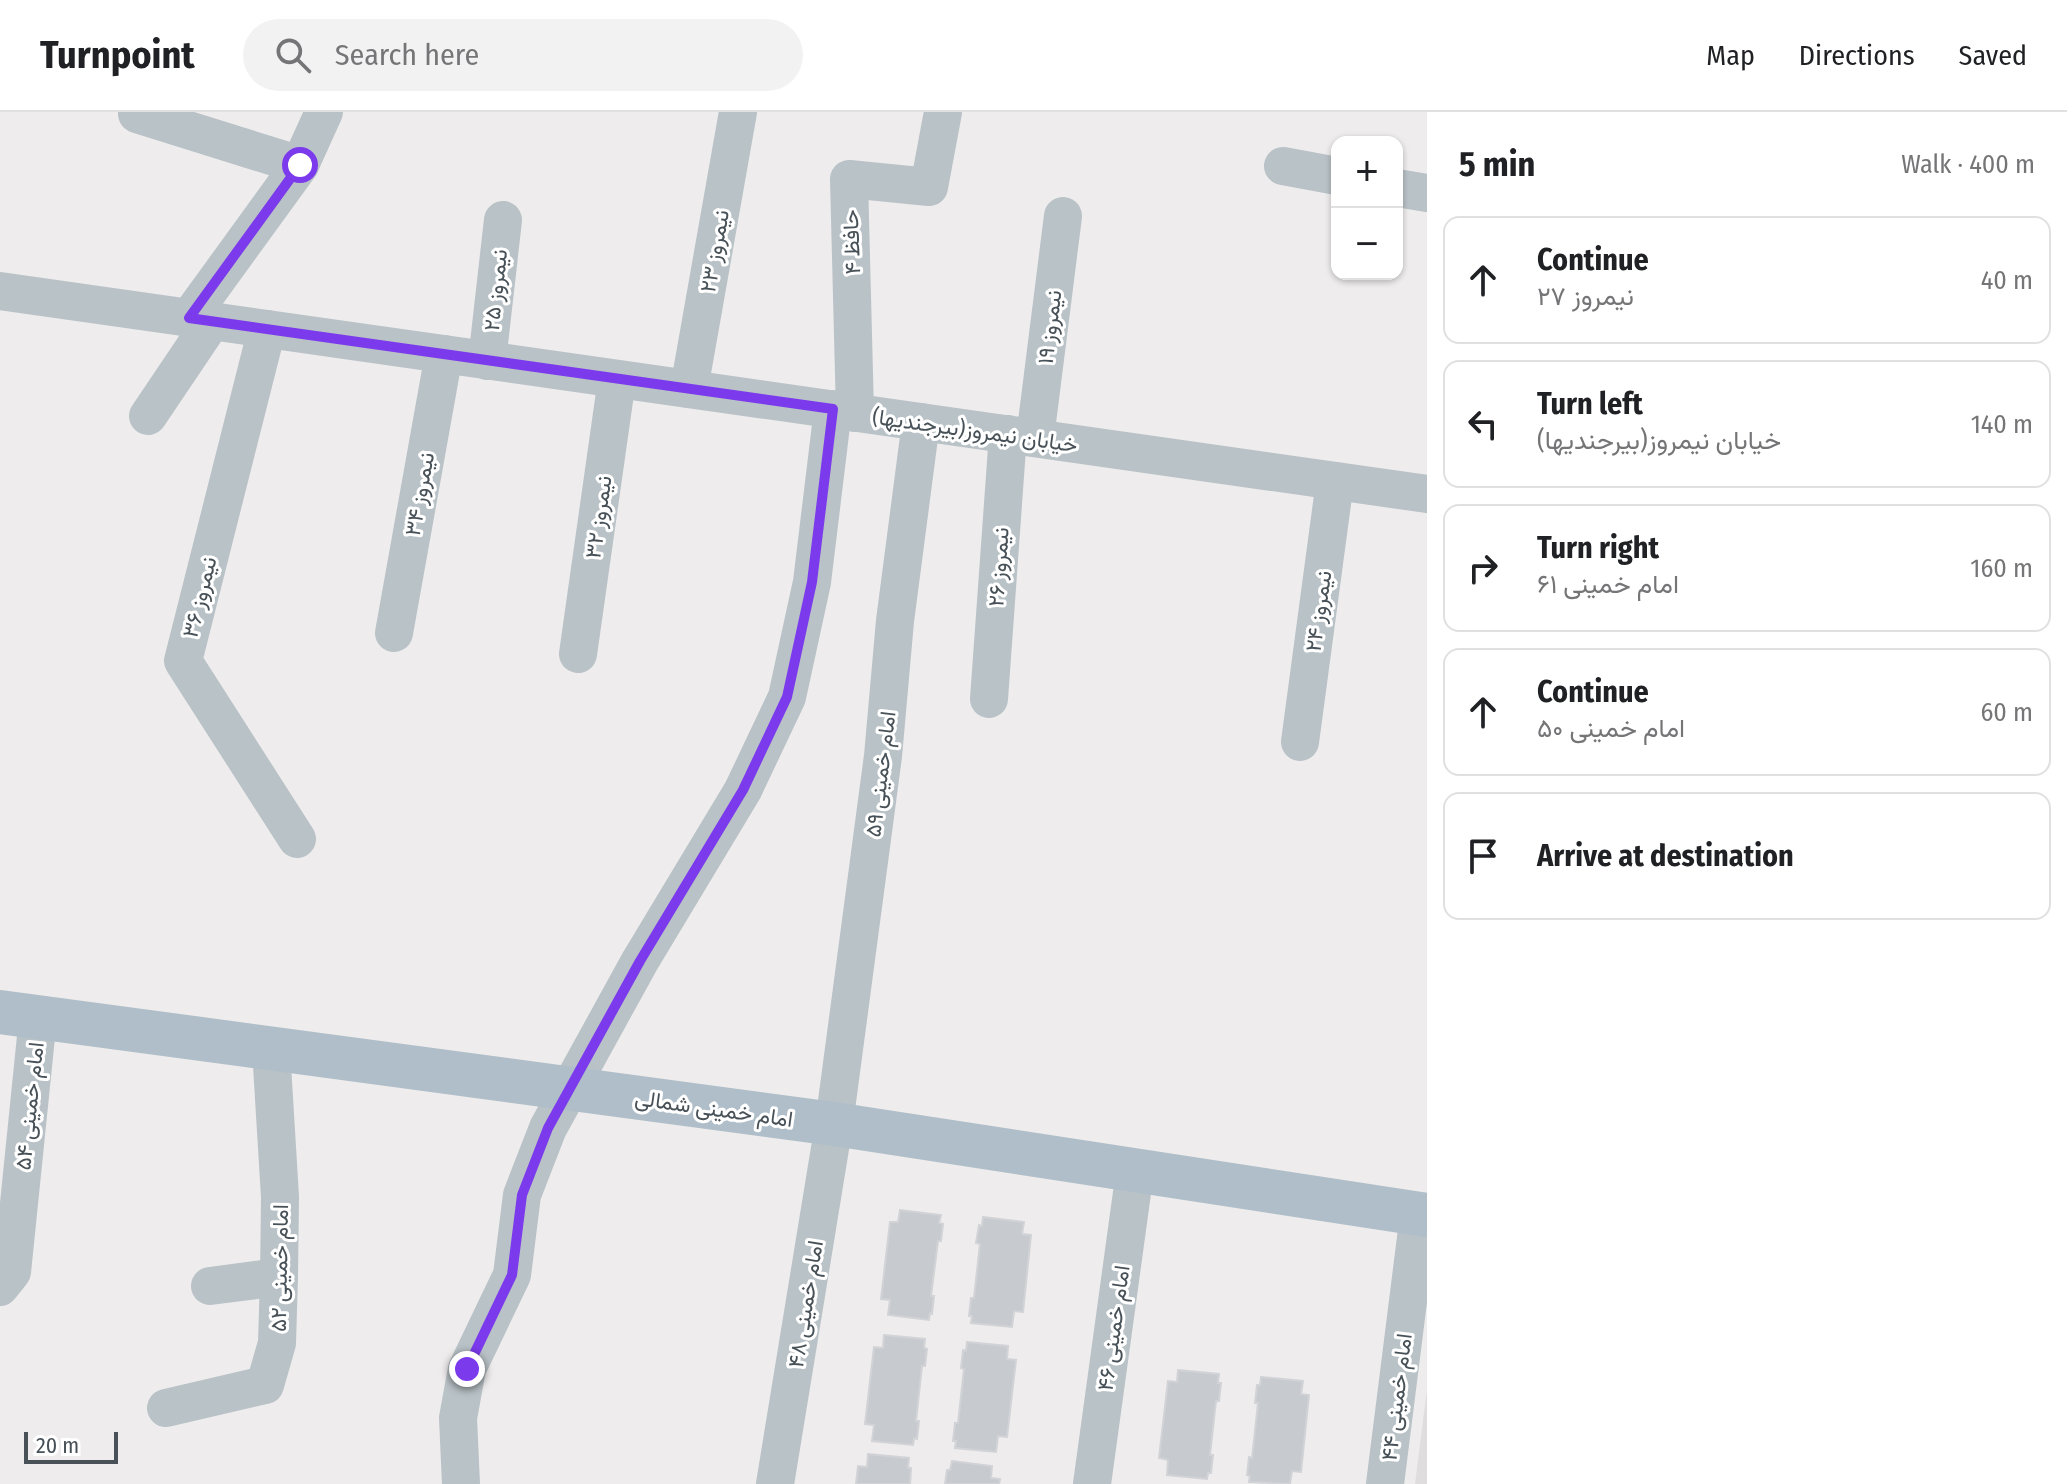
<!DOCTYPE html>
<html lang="en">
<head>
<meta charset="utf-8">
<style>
  :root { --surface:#fff; --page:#f2f2f2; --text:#202124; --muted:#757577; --line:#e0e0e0 }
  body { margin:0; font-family:"Fira Sans Condensed",Vazirmatn,sans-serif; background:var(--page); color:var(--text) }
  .controls { position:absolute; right:24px; top:24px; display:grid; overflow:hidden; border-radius:16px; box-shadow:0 2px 6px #0004 }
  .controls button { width:72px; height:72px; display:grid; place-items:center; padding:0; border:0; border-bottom:2px solid var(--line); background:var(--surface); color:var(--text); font:40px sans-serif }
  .scale { position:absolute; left:24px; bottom:20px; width:94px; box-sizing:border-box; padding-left:8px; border:4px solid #475157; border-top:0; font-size:22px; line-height:28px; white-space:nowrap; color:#475157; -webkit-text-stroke:6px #fff; paint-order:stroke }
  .stop { position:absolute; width:24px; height:24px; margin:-18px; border:6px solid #7c3aed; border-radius:50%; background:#fff }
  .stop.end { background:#7c3aed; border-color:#fff; box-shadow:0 2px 8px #0008 }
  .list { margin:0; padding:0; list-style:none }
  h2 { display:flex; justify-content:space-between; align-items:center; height:104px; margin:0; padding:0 32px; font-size:34px }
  h2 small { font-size:26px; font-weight:400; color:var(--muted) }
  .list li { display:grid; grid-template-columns:52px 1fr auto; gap:24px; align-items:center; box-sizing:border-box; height:128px; margin:0 16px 16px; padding:0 16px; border:2px solid var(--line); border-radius:16px }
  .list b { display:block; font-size:30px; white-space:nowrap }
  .list p { margin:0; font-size:26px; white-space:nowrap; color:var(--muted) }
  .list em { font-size:26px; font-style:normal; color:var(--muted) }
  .icon { flex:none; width:44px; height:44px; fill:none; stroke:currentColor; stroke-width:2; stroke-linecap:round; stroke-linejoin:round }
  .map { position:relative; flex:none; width:1427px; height:1372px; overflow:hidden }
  header { display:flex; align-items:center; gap:48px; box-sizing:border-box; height:112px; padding:0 40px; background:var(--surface); border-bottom:2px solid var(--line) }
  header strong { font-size:38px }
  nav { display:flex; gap:44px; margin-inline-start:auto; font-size:28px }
  .search { width:560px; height:72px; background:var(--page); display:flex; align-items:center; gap:20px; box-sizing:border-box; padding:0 28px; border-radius:44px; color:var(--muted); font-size:30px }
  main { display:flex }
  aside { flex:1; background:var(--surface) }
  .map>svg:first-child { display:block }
  .education { fill:#dfdddd }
  .building { fill:#c7cace; stroke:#d1d3d7; stroke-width:2 }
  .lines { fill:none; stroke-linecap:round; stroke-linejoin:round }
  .minor { stroke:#b9c2c7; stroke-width:38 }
  .major { stroke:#afbec8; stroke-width:44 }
  .route { stroke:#7c3aed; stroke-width:10 }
  .labels { text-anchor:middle; stroke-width:6; stroke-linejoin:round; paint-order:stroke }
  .street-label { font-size:22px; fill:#475157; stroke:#fff }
</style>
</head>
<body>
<header>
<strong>Turnpoint</strong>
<div class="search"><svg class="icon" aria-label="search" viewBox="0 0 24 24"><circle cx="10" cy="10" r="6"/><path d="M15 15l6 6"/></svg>Search here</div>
<nav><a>Map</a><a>Directions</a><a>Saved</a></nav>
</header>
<main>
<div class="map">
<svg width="1427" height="1372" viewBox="0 0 1427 1372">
  <rect width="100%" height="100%" fill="#eeecec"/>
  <polygon class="education" points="1427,1277 1427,1372 1415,1372"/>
  <g class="building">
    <polygon points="900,1098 941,1103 939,1111 943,1112 941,1129 938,1129 931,1184 934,1184 932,1202 930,1201 929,1208 888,1203 890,1188 881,1187 890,1110 898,1110"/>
    <polygon points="983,1105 1024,1110 1022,1122 1031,1123 1023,1200 1014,1199 1012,1215 971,1211 972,1204 969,1204 971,1186 974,1186 980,1132 976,1131 979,1113 982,1114"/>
    <polygon points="884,1223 925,1227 924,1236 927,1237 925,1254 922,1254 916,1309 919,1309 917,1327 914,1326 913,1333 872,1329 874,1313 865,1312 874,1235 883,1236"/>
    <polygon points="967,1230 1008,1234 1007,1247 1016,1248 1007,1325 998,1324 996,1340 955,1336 956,1329 953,1329 955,1311 958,1311 964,1257 961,1256 963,1238 966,1239"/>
    <polygon points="1178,1258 1219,1262 1218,1271 1221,1271 1219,1289 1216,1289 1210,1343 1213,1343 1211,1361 1208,1361 1207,1367 1167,1363 1168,1348 1159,1346 1168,1269 1177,1270"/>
    <polygon points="1261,1265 1303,1269 1301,1282 1309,1283 1301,1360 1292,1359 1290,1372 1249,1370 1250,1364 1247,1363 1249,1345 1252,1346 1258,1291 1255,1291 1257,1273 1260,1273"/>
    <polygon points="868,1342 909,1346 908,1356 911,1356 910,1372 856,1372 858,1354 867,1355"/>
    <polygon points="952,1349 992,1354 991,1366 1000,1367 999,1372 945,1372 947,1358 950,1358"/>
  </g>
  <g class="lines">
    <g class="minor">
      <polyline points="137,2 300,53"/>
      <polyline points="1283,54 1337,64"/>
      <polyline points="1397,76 1427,81"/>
      <polyline points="0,179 1427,382"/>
      <polyline points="189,206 300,53 324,0"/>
      <polyline points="267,217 183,549 297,727"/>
      <polyline points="487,249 503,108"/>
      <polyline points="689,277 738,0"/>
      <polyline points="855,301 849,67 929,75 943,0"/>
      <polyline points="148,304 212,209"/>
      <polyline points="1035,326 1063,104"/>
      <polyline points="394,521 444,242"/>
      <polyline points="578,542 617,267"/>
      <polyline points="989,587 1008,322"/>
      <polyline points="1300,630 1335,369"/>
      <polyline points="210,1174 279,1165"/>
      <polyline points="0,1175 12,1160 38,905"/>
      <polyline points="166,1296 265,1273 277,1231 279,1165 280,1085 271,937"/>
      <polyline points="461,1372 458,1306 467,1257 512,1163 522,1083 548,1016 640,849 743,678 787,585 812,470 833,297"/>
      <polyline points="775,1372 834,1012 883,644 895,509 921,310"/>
      <polyline points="1092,1372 1135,1059"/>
      <polyline points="1385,1372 1419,1102"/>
    </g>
    <polyline class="major" points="0,900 834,1012 1427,1103"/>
  </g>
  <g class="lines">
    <polyline class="route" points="300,53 189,206 833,297 812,470 787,585 743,678 640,849 548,1016 522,1083 512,1163 467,1257"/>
  </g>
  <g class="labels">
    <g class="street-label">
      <text transform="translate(851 130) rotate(-92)" y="8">حافظ ۴</text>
      <text transform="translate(714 139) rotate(-80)" y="8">نیمروز ۲۳</text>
      <text transform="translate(495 178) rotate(-84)" y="8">نیمروز ۲۵</text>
      <text transform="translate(1049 215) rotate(-83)" y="8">نیمروز ۱۹</text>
      <text transform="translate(975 318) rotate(8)" y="8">خیابان نیمروز(بیرجندیها)</text>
      <text transform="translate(419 382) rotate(-80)" y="8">نیمروز ۳۴</text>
      <text transform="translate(598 405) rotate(-82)" y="8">نیمروز ۳۲</text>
      <text transform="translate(998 455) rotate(-86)" y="8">نیمروز ۲۶</text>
      <text transform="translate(199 485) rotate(-76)" y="8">نیمروز ۳۶</text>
      <text transform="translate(1318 499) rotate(-82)" y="8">نیمروز ۲۴</text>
      <text transform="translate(880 662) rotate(-83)" y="8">امام خمینی ۵۹</text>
      <text transform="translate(29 994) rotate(-84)" y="8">امام خمینی ۵۴</text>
      <text transform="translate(714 996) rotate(8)" y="8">امام خمینی شمالی</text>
      <text transform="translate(279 1156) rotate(-89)" y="8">امام خمینی ۵۲</text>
      <text transform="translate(805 1192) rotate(-81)" y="8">امام خمینی ۴۸</text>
      <text transform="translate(1113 1216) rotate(-82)" y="8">امام خمینی ۴۶</text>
      <text transform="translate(1396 1285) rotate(-83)" y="8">امام خمینی ۴۴</text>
    </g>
  </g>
</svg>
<div class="controls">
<button>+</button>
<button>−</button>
</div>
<div class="scale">20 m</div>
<div class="stop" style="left:300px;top:53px"></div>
<div class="stop end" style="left:467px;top:1257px"></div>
</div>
<aside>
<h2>5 min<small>Walk · 400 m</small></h2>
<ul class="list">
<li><svg class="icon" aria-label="ahead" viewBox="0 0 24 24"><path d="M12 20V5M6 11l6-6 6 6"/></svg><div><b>Continue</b><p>نیمروز ۲۷</p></div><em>40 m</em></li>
<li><svg class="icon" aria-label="left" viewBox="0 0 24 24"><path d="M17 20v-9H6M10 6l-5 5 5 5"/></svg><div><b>Turn left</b><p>خیابان نیمروز(بیرجندیها)</p></div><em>140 m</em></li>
<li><svg class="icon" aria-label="right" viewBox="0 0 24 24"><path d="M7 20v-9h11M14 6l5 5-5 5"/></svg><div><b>Turn right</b><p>امام خمینی ۶۱</p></div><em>160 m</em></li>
<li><svg class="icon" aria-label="ahead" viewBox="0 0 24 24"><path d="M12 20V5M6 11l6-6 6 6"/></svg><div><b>Continue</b><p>امام خمینی ۵۰</p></div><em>60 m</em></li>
<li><svg class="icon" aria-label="arrive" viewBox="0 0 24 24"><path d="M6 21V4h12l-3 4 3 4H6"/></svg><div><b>Arrive at destination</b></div></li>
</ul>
</aside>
</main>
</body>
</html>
